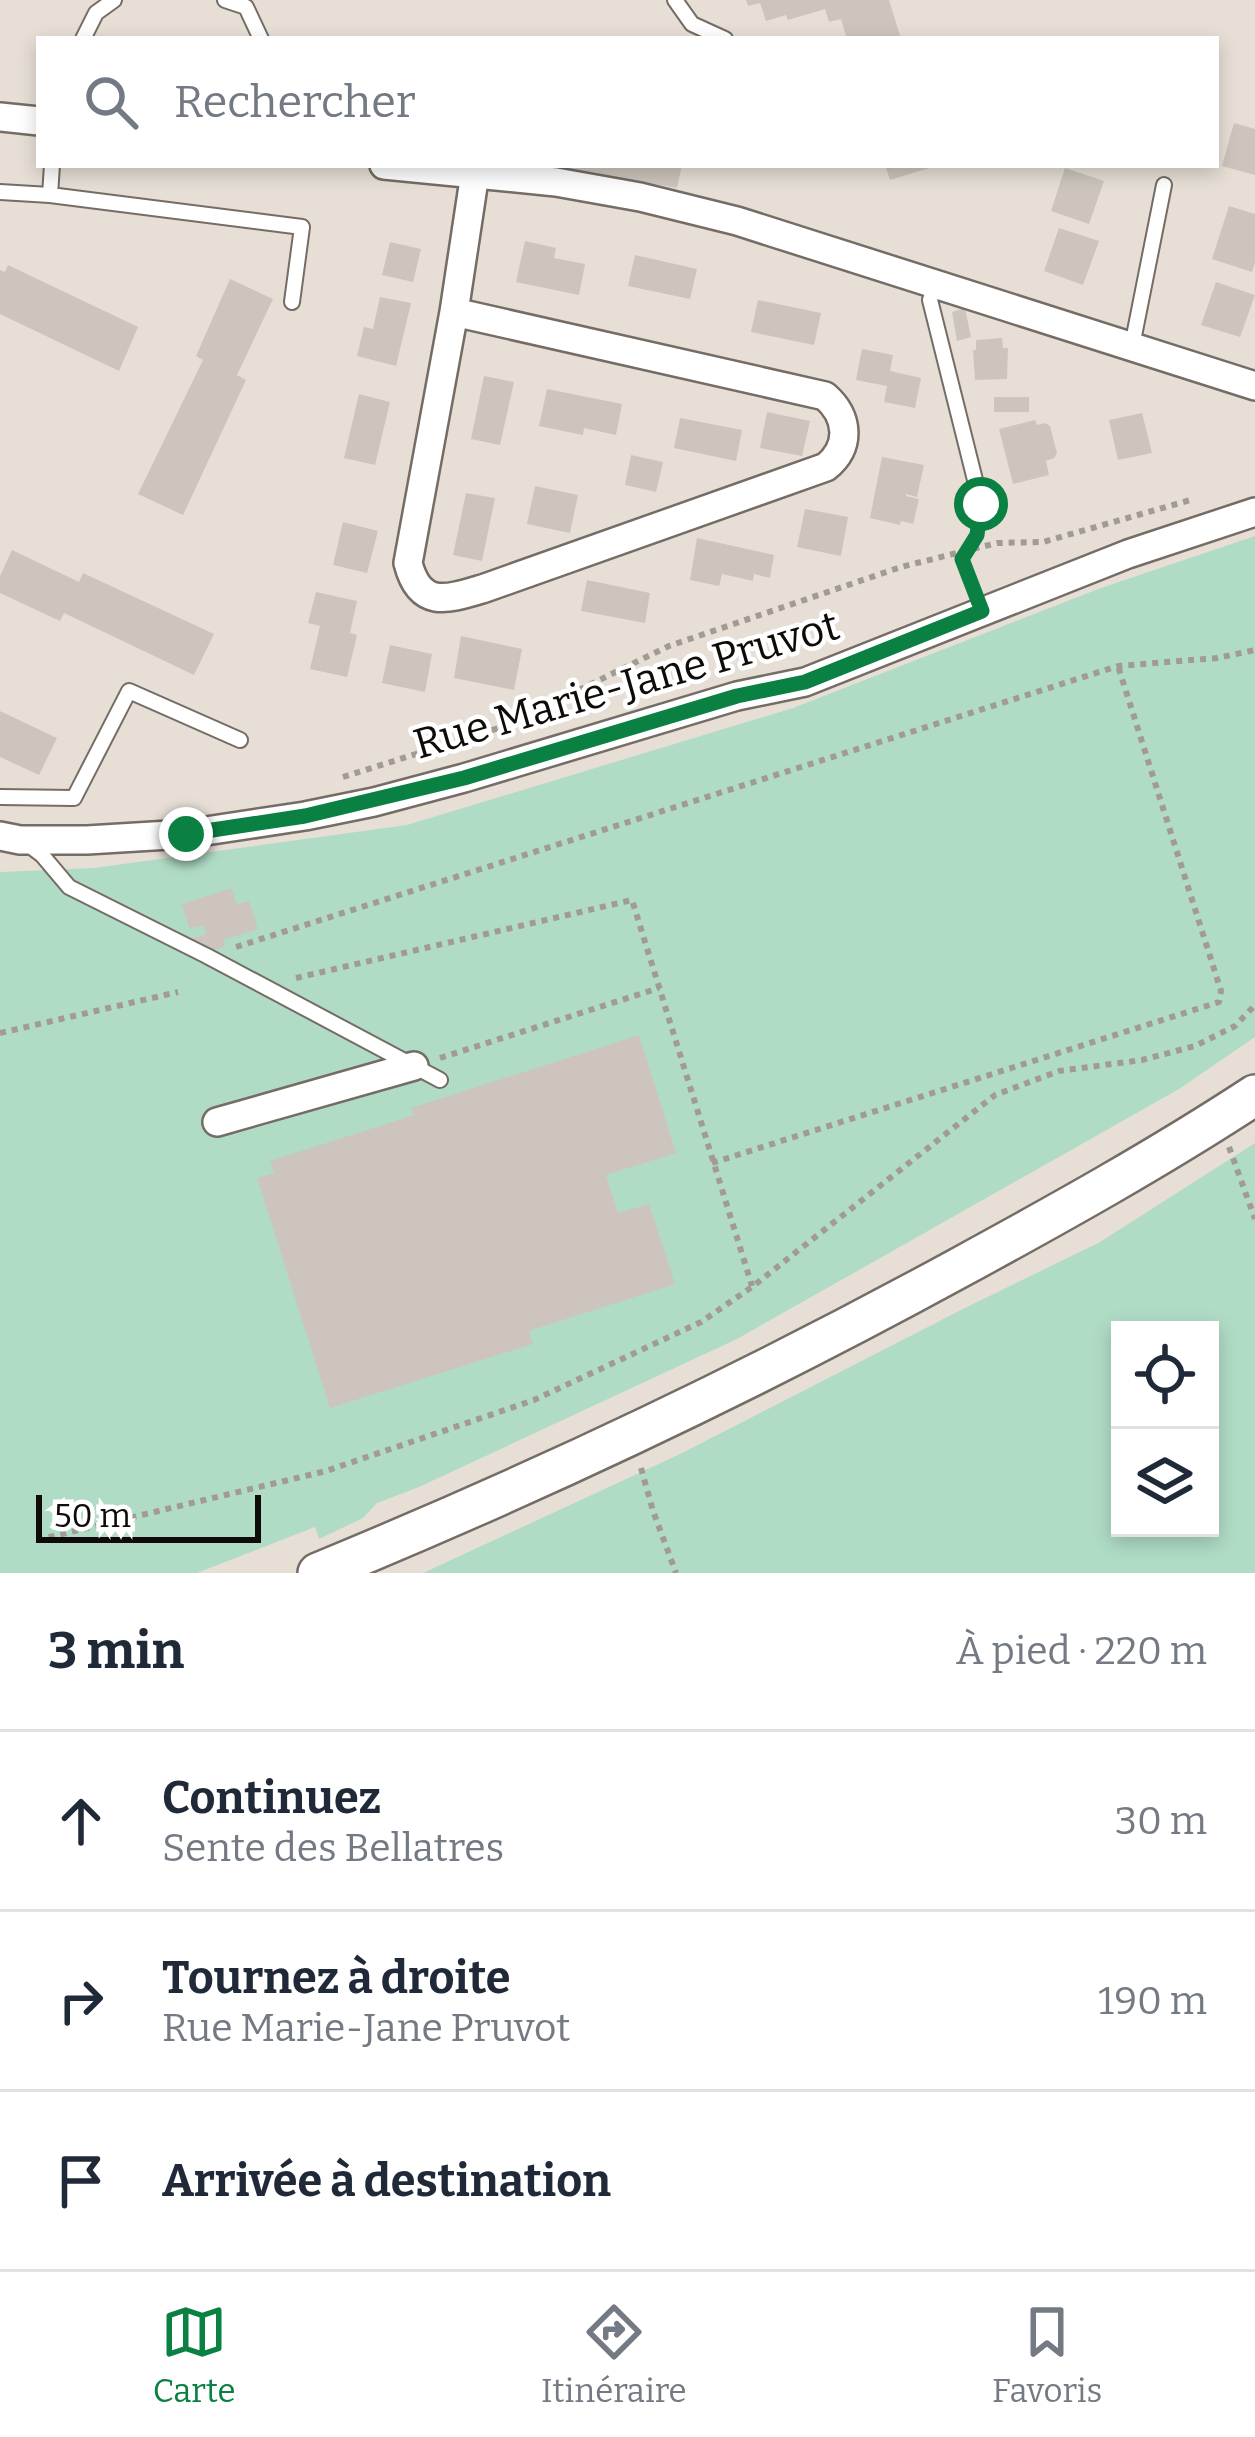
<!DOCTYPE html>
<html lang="fr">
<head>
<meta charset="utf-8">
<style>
  :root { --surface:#fff; --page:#f2f2f3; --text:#1f2937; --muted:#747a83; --line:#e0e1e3; --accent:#0b8043 }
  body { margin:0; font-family:Bitter,serif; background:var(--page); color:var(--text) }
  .controls { position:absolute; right:36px; bottom:36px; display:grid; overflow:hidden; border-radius:0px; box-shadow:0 6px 18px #0003 }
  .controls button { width:108px; height:108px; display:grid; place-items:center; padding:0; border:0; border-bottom:3px solid var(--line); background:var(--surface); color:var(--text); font:60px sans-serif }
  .scale { position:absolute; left:36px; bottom:30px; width:225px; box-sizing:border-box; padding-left:12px; border:6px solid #0e0b09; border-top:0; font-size:33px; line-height:42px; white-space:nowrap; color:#0e0b09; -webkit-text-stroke:9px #fff; paint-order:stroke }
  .stop { position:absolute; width:36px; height:36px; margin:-27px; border:9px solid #0b8043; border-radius:50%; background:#fff }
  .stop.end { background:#0b8043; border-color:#fff; box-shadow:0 3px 12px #0008 }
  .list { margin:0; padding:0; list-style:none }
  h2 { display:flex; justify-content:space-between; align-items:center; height:156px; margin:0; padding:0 48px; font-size:51px }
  h2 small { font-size:39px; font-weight:400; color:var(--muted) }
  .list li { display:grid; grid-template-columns:78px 1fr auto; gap:36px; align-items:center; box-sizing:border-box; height:180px; padding:0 48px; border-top:3px solid var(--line) }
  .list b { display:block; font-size:45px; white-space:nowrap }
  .list p { margin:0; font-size:39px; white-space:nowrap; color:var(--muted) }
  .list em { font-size:39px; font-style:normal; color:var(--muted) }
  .icon { flex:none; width:66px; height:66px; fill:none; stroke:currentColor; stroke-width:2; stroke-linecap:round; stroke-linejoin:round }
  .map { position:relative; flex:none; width:1255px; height:1573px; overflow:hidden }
  .search { position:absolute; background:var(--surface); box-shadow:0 6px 18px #0003; left:36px; right:36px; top:36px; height:132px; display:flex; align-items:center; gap:30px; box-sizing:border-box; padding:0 42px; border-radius:0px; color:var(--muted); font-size:45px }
  .sheet { height:696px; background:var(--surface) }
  nav { display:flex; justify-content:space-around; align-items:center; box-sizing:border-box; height:168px; border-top:3px solid var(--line); background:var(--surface); font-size:33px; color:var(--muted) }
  nav a { display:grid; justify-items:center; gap:6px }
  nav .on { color:var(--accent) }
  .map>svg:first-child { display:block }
  .green { fill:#b0dcc6; fill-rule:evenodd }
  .building { fill:#cdc5bd }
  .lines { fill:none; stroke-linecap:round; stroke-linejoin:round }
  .lane-casing { stroke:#746c65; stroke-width:18 }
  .street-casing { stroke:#746c65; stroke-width:32 }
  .secondary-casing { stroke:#746c65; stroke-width:44 }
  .path { stroke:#a19b94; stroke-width:6; stroke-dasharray:6 6; stroke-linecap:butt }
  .lane { stroke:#fff; stroke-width:14 }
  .street { stroke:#fff; stroke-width:27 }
  .secondary { stroke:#fff; stroke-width:39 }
  .route { stroke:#0b8043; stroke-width:15 }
  .labels { text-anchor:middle; stroke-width:9; stroke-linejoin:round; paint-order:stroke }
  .street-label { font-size:42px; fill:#0e0b09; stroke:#fff }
</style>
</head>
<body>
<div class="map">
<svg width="1255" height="1573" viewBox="0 0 1255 1573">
  <rect width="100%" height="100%" fill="#e7dfd6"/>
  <g class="green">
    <polygon points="1255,536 1255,1037 1179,1089 737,1339 419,1487 377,1503 363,1518 319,1539 315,1527 197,1573 0,1573 0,872 94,868 407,825 793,708 1101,588"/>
    <path d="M1255,1143V1573H423L678,1455L961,1310L1100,1242ZM1120,1330H1210V1528H1120Z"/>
  </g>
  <g class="building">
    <polygon points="746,0 889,0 901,39 847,39 841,19 829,22 825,9 788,20 786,15 766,21 760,3 748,6"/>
    <polygon points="1234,123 1255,129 1255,175 1222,166"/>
    <polygon points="564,165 682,165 677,188 564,168"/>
    <polygon points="885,165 935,165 936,166 890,180"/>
    <polygon points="1065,168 1104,181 1089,224 1051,211"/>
    <polygon points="1229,206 1255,214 1255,263 1252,272 1212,259"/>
    <polygon points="1059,228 1099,241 1083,285 1044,271"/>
    <polygon points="525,241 556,248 554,258 585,264 579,295 516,282"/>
    <polygon points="390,242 421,249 413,282 382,275"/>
    <polygon points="635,255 697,269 690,299 628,286"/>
    <polygon points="8,265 138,327 119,371 0,314 0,270 5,272"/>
    <polygon points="230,279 273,299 237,375 246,380 183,515 138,494 203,360 196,356"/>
    <polygon points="1216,282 1255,295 1240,337 1201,325"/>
    <polygon points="380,297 411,303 396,366 357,356 364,327 373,329"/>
    <polygon points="758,300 821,313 814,345 751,332"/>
    <polygon points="965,308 971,337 957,341 952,312"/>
    <polygon points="1002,338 1003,348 1008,348 1007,379 975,380 973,350 976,350 976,340"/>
    <polygon points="862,349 893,355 890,371 921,378 915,408 884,402 887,386 856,380"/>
    <polygon points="484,376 514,382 500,445 471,439"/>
    <polygon points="547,389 622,404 616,435 584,428 583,435 539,426"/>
    <polygon points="359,394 390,402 375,465 344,458"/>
    <rect x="994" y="397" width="35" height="15"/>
    <polygon points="767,412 810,421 802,456 760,448"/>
    <polygon points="1142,413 1152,453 1118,460 1109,420"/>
    <polygon points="680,418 742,430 736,461 674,448"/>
    <polygon points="1035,420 1037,425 1045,423 1050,426 1057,453 1054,458 1046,461 1049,475 1013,484 999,429"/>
    <polygon points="631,455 663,462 656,492 625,485"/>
    <polygon points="882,457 924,465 917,497 906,494 906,496 919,499 913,524 901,521 900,525 870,518"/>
    <polygon points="535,486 578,495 570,533 527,524"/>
    <polygon points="466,493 495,498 482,561 453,555"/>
    <polygon points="805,509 848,517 841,556 797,547"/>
    <polygon points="343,522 378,531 367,573 333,565"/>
    <polygon points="697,538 774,555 770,578 754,574 753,581 722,574 719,586 690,580"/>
    <polygon points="12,550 79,582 83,573 214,634 194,675 64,613 60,621 0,593 0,576"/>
    <polygon points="587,580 650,593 645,623 581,611"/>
    <polygon points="316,592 357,601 350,633 357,635 347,677 310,669 320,626 308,623"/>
    <polygon points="461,636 522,649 514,690 454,678"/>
    <polygon points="390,645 432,654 425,692 382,683"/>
    <polygon points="0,711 57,738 39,775 0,757"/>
    <polygon points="231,888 237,904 249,901 258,929 223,940 225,947 213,950 191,939 206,934 204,926 189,928 182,904"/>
    <polygon points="639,1035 676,1153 606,1175 618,1213 649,1204 675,1284 529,1331 533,1344 330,1408 257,1178 274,1173 270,1161 414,1115 411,1108"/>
  </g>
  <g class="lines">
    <g class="lane-casing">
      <g id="lane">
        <polyline points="225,0 246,7 261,39"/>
        <polyline points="675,0 692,24 725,39"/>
        <polyline points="83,39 96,13 114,0"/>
        <polyline points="52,165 50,195 302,227 292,302"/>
        <polyline points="0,192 50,195"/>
        <polyline points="935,284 930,300 981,504"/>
        <polyline points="1132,346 1164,185"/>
        <polyline points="0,797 74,798 129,691 240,740"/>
        <polyline points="30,846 42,855 69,887 207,956 440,1080"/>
      </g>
    </g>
    <g class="street-casing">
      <g id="street">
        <polyline points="0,117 39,121"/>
        <polyline points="384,165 556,182 640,197 737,221 1255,386"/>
        <path d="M454,312L825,396C849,417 851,447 826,467L485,588C448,599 420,610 408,563L454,312L475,173"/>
        <polyline points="0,836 20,840 87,840 186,834 305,816 374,802 464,778 737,696 805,682 1128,554 1255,512"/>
        <polyline points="217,1122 414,1066"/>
      </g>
    </g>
    <g class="secondary-casing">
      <path id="secondary" d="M318,1573C537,1483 750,1382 957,1269C1058,1214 1159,1158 1255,1095"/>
    </g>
    <g class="path">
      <polyline points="974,590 962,558 977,534 978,525"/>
      <polyline points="343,777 505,726 669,646 901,567 997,543 1043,542 1194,499"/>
      <polyline points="236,947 1118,666 1217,658 1255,650"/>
      <polyline points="296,978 632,900 752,1286"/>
      <polyline points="0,1033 178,992"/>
      <polyline points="440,1058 659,988"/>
      <polyline points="1229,1147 1255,1219"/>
      <polyline points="712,1163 1219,1002 1221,991 1118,666"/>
      <polyline points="641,1468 653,1511 676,1573"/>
      <polyline points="37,1540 326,1471 534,1400 701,1322 752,1287 995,1095 1059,1071 1142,1060 1195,1046 1235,1026 1255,1005"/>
    </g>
    <use href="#lane" class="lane"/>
    <use href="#street" class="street"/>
    <use href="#secondary" class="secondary"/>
  </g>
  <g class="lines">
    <polyline class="route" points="186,834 305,816 464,778 737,696 805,682 982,611 962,559 977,535 981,504"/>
  </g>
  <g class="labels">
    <g class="street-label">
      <text transform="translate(626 684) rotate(-16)" y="15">Rue Marie-Jane Pruvot</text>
    </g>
  </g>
</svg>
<div class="controls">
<button><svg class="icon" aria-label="locate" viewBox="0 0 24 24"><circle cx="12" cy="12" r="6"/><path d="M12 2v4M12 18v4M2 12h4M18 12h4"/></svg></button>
<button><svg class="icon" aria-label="layers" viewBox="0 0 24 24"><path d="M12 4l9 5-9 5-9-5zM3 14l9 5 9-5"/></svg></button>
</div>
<div class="scale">50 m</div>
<div class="stop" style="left:981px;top:504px"></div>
<div class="stop end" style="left:186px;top:834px"></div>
<div class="search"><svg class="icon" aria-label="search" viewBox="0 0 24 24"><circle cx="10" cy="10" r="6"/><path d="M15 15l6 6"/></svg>Rechercher</div>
</div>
<section class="sheet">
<h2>3 min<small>À pied · 220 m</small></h2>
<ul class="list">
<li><svg class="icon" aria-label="ahead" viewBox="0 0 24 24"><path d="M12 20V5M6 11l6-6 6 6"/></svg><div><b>Continuez</b><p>Sente des Bellatres</p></div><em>30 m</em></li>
<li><svg class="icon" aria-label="right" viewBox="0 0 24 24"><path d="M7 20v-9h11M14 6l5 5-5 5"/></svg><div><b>Tournez à droite</b><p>Rue Marie-Jane Pruvot</p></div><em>190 m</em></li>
<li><svg class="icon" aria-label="arrive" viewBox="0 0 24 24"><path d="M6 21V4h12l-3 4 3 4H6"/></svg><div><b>Arrivée à destination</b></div></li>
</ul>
</section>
<nav>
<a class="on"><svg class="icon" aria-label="map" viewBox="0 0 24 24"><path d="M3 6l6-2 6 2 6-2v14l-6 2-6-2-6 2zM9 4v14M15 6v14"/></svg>Carte</a>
<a><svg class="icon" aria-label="directions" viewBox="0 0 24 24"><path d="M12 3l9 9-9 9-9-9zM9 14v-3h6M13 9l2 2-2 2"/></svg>Itinéraire</a>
<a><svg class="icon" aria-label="saved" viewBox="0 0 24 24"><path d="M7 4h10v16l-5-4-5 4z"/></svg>Favoris</a>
</nav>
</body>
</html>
